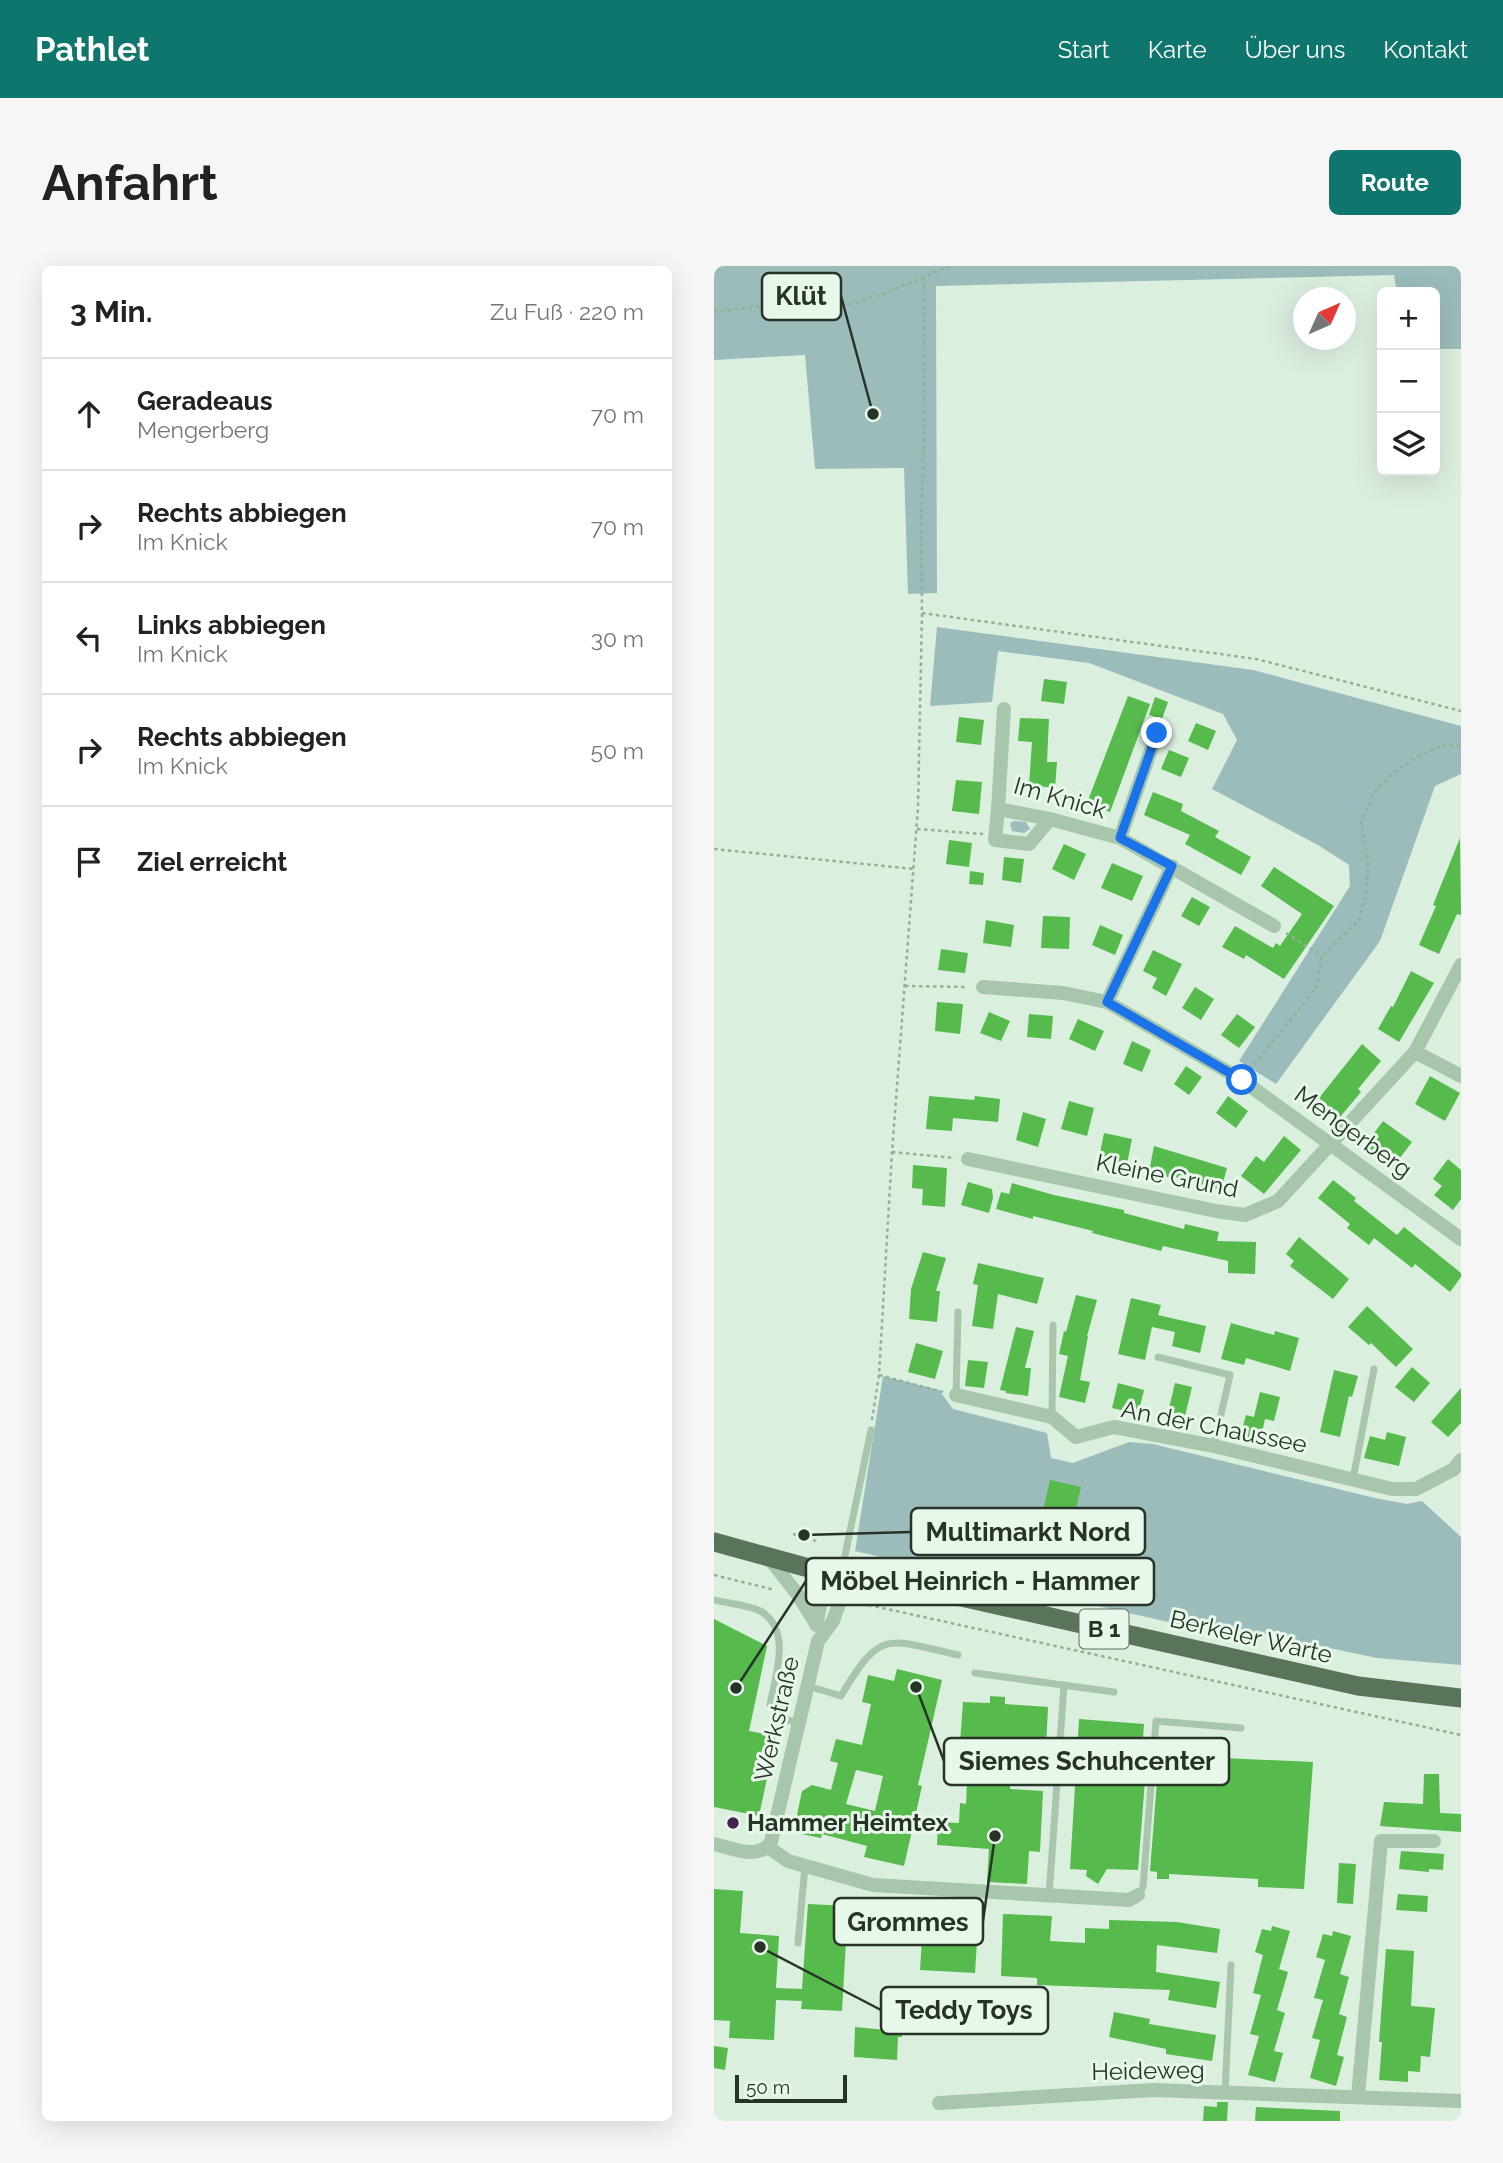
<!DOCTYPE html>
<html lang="de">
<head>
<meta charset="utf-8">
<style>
  :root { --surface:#fff; --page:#f6f6f6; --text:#222; --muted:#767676; --line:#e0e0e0; --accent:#0f766e }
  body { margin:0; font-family:Raleway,sans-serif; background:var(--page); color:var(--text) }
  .controls { position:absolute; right:21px; top:21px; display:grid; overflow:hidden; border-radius:10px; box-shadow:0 7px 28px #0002 }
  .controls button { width:63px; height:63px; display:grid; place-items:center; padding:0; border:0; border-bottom:2px solid var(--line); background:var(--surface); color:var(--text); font:35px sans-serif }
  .compass { position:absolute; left:579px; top:21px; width:63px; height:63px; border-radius:50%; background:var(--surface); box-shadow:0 7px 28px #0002; rotate:45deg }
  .scale { position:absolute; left:21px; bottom:18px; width:112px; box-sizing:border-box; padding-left:7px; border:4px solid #273327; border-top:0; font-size:19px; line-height:24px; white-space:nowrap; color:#273327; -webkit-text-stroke:5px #e7f7ea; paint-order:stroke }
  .stop { position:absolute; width:21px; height:21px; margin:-16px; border:5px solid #1a73e8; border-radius:50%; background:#fff }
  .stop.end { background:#1a73e8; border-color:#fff; box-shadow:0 2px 7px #0008 }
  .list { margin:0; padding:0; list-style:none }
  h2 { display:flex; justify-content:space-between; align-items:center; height:91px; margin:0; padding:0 28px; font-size:30px }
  h2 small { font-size:23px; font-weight:400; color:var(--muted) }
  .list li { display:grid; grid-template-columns:46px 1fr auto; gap:21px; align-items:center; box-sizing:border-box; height:112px; padding:0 28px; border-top:2px solid var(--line) }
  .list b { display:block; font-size:26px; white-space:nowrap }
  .list p { margin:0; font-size:23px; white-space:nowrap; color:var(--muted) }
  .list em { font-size:23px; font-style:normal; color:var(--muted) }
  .icon { flex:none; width:38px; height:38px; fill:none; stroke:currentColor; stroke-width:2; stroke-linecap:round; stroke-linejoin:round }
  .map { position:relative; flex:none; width:747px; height:1855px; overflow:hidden; border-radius:10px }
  header { display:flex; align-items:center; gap:42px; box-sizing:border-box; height:98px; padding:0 35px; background:var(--accent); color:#fff }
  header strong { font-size:33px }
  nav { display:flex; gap:38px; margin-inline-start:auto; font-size:24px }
  .intro { display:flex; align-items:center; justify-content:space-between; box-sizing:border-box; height:168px; padding:0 42px }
  h1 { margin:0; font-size:49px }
  .button { padding:18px 32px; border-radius:10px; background:var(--accent); color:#fff; font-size:24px; font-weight:700 }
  main { display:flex; gap:42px; padding:0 42px }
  aside { flex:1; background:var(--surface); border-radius:10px; box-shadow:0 7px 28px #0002 }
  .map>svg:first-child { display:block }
  .green { fill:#9cbcbc }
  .building { fill:#56ba4d; fill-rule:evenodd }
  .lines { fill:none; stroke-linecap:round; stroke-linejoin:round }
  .path { stroke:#92b196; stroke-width:2.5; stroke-dasharray:3.5 3.5; stroke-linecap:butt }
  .service { stroke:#a8c6ac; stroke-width:7 }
  .minor { stroke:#a8c6ac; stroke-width:14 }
  .primary { stroke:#5a745a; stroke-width:19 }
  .route { stroke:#1a73e8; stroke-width:9 }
  .poi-dot { fill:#452151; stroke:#e7f7ea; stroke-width:2.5 }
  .labels { text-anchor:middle; stroke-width:6; stroke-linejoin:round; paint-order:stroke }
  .shield { fill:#e7f7ea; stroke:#616e62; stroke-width:2 }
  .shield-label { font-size:23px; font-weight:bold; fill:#273327 }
  .street-label { font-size:24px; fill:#273327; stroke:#e7f7ea }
  .poi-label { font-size:24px; font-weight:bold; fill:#273327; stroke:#e7f7ea; text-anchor:start }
  .leader { fill:none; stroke:#273327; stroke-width:2.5 }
  .callout-dot { fill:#273327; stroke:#e7f7ea; stroke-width:2.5 }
  .callout { fill:#e7f7ea; stroke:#273327; stroke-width:2.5 }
  .callout-label { font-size:26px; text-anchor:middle; font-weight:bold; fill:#273327 }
</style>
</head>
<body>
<header>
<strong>Pathlet</strong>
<nav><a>Start</a><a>Karte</a><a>Über uns</a><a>Kontakt</a></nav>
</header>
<div class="intro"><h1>Anfahrt</h1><a class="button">Route</a></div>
<main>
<aside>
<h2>3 Min.<small>Zu Fuß · 220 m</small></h2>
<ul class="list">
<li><svg class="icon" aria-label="ahead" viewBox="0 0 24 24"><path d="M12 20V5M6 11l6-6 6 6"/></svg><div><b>Geradeaus</b><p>Mengerberg</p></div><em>70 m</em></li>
<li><svg class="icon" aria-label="right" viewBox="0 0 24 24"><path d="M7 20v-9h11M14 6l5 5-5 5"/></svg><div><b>Rechts abbiegen</b><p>Im Knick</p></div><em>70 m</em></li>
<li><svg class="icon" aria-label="left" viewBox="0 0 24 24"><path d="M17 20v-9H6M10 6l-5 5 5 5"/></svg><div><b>Links abbiegen</b><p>Im Knick</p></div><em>30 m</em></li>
<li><svg class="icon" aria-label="right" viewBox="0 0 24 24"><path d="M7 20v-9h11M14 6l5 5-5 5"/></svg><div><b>Rechts abbiegen</b><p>Im Knick</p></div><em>50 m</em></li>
<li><svg class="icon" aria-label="arrive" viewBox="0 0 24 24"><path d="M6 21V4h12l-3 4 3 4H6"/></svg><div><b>Ziel erreicht</b></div></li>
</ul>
</aside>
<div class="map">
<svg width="747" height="1855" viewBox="0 0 747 1855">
  <rect width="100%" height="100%" fill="#dbefdf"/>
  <g class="green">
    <polygon points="0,0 747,0 747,83 721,83 721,26 683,26 680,9 222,20 223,327 194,328 190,202 101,203 91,89 0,94"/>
    <polygon points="223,361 539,404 747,460 747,508 721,520 666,675 562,818 525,795 636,620 635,599 604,579 498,523 523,474 509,448 375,397 284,385 278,436 216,440"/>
    <polygon points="301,555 312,556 316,563 310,567 298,565 296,557"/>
    <polygon points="169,1110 225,1124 239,1143 333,1167 337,1192 359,1197 415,1176 439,1178 661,1232 693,1238 708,1235 747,1271 747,1399 663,1392 468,1351 472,1360 141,1285"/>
  </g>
  <g class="building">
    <polygon points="330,413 353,416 350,438 327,435"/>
    <polygon points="414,430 436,438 396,546 373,537"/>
    <polygon points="441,431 454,436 448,453 435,449"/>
    <polygon points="245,451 270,454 267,479 242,476"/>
    <polygon points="306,452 335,453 333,496 343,496 341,522 315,519 318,476 304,475"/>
    <polygon points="482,457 502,465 494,484 474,475"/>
    <polygon points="455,484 475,492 467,511 447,503"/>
    <polygon points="242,514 268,516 265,548 238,545"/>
    <polygon points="439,526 469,538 467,545 505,565 501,571 537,591 527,609 471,578 476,569 430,549"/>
    <polygon points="746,572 747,649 743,648 725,688 705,679 722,640 719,639"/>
    <polygon points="235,574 258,577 255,601 232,598"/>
    <polygon points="350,578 372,588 360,614 338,603"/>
    <polygon points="290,591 310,593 307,617 288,614"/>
    <polygon points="398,597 429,610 418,635 387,622"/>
    <polygon points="560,601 620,640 570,713 532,689 530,693 508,681 521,660 559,682 562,677 566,680 588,648 547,620"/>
    <polygon points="256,605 270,607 269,619 255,618"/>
    <polygon points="478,631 496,641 485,660 467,650"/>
    <polygon points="329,650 356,651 355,683 327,682"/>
    <polygon points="272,654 300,659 297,681 269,677"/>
    <polygon points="386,659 409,669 401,689 378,679"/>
    <polygon points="227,683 254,687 251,707 224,704"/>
    <polygon points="439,684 468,698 452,730 438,722 443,712 429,705"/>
    <polygon points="697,705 720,717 685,776 664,763 677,740 679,741"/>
    <polygon points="481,721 500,733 487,754 468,742"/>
    <polygon points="223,736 249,738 246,768 221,765"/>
    <polygon points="275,746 296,755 287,775 266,767"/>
    <polygon points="315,748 339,750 337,773 313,771"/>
    <polygon points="523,748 541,761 525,782 507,769"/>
    <polygon points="364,753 390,765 381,785 355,773"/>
    <polygon points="418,775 437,784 428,806 409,798"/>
    <polygon points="648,778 667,795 644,823 647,826 626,851 605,832"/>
    <polygon points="472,800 488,811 475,829 460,818"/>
    <polygon points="716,810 746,827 731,855 701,838"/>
    <polygon points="215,830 260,834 261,830 286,833 284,856 239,852 238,865 212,863"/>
    <polygon points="514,830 534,845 522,862 502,847"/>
    <polygon points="355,835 380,842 373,870 347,863"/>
    <polygon points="309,846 332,853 324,881 302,874"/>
    <polygon points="669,855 698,876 679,901 651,879"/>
    <polygon points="390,867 418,873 413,898 385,892"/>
    <polygon points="570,870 587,884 550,928 527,910 542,890 550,896"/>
    <polygon points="440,880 513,902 507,924 458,910 458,912 435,906"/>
    <polygon points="734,893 747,904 747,933 739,944 720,929 728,920 719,913"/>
    <polygon points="199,899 233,902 231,941 208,939 209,923 198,922"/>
    <polygon points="619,914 642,932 640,935 683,969 690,961 747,1007 747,1011 736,1026 701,998 698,1002 660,972 655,979 633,962 636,958 604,932"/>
    <polygon points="254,916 278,923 279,932 275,947 247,939"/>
    <polygon points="298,917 340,929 410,944 410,947 470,963 471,958 505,966 503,975 542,976 541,1008 514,1007 514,995 449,980 447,985 378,967 379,965 319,950 319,953 282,943 287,926 295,928"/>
    <polygon points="585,971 635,1013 619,1033 576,1000 580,995 572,988"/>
    <polygon points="209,986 232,992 222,1025 226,1025 223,1056 195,1053 197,1023"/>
    <polygon points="264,997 330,1012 323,1038 284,1028 279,1063 258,1060 264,1019 259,1018"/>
    <polygon points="362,1029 383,1034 373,1070 374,1070 366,1114 376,1116 371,1137 345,1131 354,1090 345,1088 350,1065 352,1066"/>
    <polygon points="417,1032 447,1039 444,1049 492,1060 486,1087 458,1080 461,1066 438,1061 431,1094 404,1088"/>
    <polygon points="653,1040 699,1083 682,1101 657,1077 655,1079 634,1061"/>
    <polygon points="517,1057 560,1069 561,1065 585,1072 576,1105 532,1092 530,1099 507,1093"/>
    <polygon points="302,1061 320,1065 311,1102 317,1102 314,1130 292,1127 292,1125 286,1124"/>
    <polygon points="202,1077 229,1085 221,1113 194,1106"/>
    <polygon points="254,1094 274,1096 270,1122 251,1120"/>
    <polygon points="698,1101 716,1117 700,1136 681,1121"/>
    <polygon points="620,1104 644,1110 638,1131 635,1130 626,1171 606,1166"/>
    <polygon points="404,1117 430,1124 424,1148 398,1142"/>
    <polygon points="461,1117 478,1121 471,1150 454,1146"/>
    <polygon points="747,1122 747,1157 734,1171 717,1156"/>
    <polygon points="546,1126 566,1131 560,1155 551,1153 546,1176 526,1171 532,1149 540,1151"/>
    <polygon points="673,1166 692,1171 685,1200 650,1192 656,1170 671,1174"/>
    <polygon points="336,1214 367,1221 358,1260 327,1253"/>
    <polygon points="0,1353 53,1380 35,1465 62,1470 45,1550 0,1541"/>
    <path d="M183,1403L228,1414L204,1519L208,1520L190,1600L150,1591L153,1580L108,1568L107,1572L87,1568L81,1558L88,1525L98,1519L117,1524L124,1497L116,1495L122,1473L148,1479L157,1438L148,1436L154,1409L180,1415ZM142,1504L169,1510L161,1545L132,1538Z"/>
    <polygon points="276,1430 291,1431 291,1438 334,1441 332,1482 246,1477 249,1436 276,1437"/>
    <polygon points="365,1453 430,1458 428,1488 433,1489 424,1604 393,1603 384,1618 372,1610 373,1604 356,1603"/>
    <polygon points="445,1489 599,1496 590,1623 544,1621 544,1613 455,1608 455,1613 443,1613 443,1606 436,1605"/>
    <polygon points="710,1508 725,1508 726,1547 747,1548 747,1566 666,1560 670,1536 709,1538"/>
    <polygon points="253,1516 296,1518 296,1523 329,1525 326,1586 315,1585 313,1618 273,1616 275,1583 223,1579 224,1556 245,1557 246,1537 252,1538"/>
    <polygon points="687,1585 730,1588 729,1604 715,1603 715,1606 685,1603"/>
    <polygon points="625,1597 642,1598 639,1638 623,1637"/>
    <polygon points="0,1623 29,1625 26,1667 65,1670 62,1722 88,1723 94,1638 134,1640 128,1745 87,1743 88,1735 62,1734 60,1774 15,1772 16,1755 0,1754"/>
    <polygon points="684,1628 714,1630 713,1646 682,1644"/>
    <polygon points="289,1648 338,1650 336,1675 371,1677 371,1662 395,1663 395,1654 463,1656 506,1663 503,1687 443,1679 442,1706 506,1716 502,1742 454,1734 456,1724 323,1719 323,1712 287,1710"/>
    <polygon points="209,1655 264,1658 261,1707 206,1704"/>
    <polygon points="558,1660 576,1665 565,1703 574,1706 563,1744 571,1747 560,1785 569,1787 561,1816 534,1809 545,1770 536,1768 547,1729 539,1727 549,1689 541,1686 548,1663 557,1665"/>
    <polygon points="619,1665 637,1670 626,1708 635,1711 625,1748 633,1751 623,1789 630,1791 622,1820 596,1812 606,1774 598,1772 609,1734 600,1732 611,1694 602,1691 609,1668 618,1670"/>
    <polygon points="672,1683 700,1685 697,1740 721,1742 716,1791 707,1790 706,1806 694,1805 694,1816 665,1814 668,1776 665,1776"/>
    <polygon points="400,1746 436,1753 435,1758 502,1769 498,1795 452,1788 452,1783 395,1771"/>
    <polygon points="174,1754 189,1755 188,1771 184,1771 183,1794 140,1791 141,1761 173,1764"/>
    <polygon points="0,1780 14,1782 11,1804 0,1802"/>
    <polygon points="503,1836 514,1836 513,1855 489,1855 490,1840 503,1841"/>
    <polygon points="542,1841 626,1845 626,1855 541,1855"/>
  </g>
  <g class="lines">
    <g class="path">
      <polyline points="0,46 73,37 99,50 169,28 236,0"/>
      <polyline points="208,347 542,393 747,445"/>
      <polyline points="203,563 269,568"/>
      <polyline points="0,583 200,603"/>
      <polyline points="572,667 608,690"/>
      <polyline points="191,720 254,721"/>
      <polyline points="536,804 602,722 608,690 645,654 652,628 654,597 647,555 662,524 680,506 704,490 732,478 747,480"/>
      <polyline points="178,886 241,892"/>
      <polyline points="165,1109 229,1126"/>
      <polyline points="158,1154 165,1109 178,886 204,542 208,347 207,257 210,177 210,11"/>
      <polyline points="79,1268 102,1275"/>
      <polyline points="0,1309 61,1324"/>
      <polyline points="141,1336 747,1469"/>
    </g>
    <g class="service">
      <polyline points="444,1091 516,1109 500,1179"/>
      <polyline points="242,1129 244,1046"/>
      <polyline points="338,1150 339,1059"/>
      <polyline points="639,1213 660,1103"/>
      <polyline points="128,1304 157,1164"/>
      <path d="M0,1334C12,1337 39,1340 48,1346C78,1366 61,1410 56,1439L72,1454L85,1456"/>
      <polyline points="261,1407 400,1426"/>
      <path d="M94,1420L127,1430C167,1362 173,1373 244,1389"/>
      <polyline points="424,1629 429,1621 442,1455 527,1462"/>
      <polyline points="335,1630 350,1419"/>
      <polyline points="84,1677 91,1600"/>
      <polyline points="511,1827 517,1699"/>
    </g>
    <g class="minor">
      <polyline points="290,443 284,543 336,553 406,572 560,660"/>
      <polyline points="284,543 281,574 315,578 336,553"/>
      <polyline points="406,572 443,467"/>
      <polyline points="269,721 349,727 393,736 528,814 747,973"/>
      <polyline points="393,736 458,600"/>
      <polyline points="701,786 747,810"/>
      <polyline points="254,893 502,945 531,949 564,935 701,786 747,699"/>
      <polyline points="242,1129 338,1151 362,1171 400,1161 500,1180 678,1223 702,1223 740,1203 747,1194"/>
      <polyline points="55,1292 84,1329 101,1356"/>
      <polyline points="102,1359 114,1302"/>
      <path d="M0,1578C19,1582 44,1595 57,1576L104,1375L119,1355L136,1306"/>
      <polyline points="54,1581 74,1595 159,1619 415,1634 424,1629"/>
      <polyline points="644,1830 667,1575 720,1575"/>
      <polyline points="225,1837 439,1824 747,1835"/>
    </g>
    <polyline class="primary" points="0,1276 91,1301 136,1306 644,1420 747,1432"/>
  </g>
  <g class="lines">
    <polyline class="route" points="443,467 406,572 458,600 393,736 528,814"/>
  </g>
  <circle class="poi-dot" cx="19" cy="1557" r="7"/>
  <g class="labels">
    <rect class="shield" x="365.5" y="1343.5" width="49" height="39" rx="5"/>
    <g class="shield-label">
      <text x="390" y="1371">B 1</text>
    </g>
    <g class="street-label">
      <text transform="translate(346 532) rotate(16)" y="8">Im Knick</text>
      <text transform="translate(639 866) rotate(36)" y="8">Mengerberg</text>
      <text transform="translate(453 910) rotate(11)" y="8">Kleine Grund</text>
      <text transform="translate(500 1161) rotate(11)" y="8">An der Chaussee</text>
      <text transform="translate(537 1371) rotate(13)" y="8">Berkeler Warte</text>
      <text transform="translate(63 1453) rotate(-77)" y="8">Werkstraße</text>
      <text transform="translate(434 1805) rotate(-1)" y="8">Heideweg</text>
    </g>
    <g class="poi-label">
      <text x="33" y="1565">Hammer Heimtex</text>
    </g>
  </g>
  <path class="leader" d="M159 148L127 30M90 1269L197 1266M22 1422L92 1315M202 1421L230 1495M281 1570L269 1655M46 1681L167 1744"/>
  <g class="callout-dot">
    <circle cx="159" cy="148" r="7"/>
    <circle cx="90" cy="1269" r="7"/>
    <circle cx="22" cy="1422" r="7"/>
    <circle cx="202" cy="1421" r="7"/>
    <circle cx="281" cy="1570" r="7"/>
    <circle cx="46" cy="1681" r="7"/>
  </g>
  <g class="callout">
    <rect x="48" y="7" width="79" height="47" rx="7"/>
    <rect x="197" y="1242" width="234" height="47" rx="7"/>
    <rect x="92" y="1292" width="348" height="47" rx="7"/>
    <rect x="230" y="1472" width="285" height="47" rx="7"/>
    <rect x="120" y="1632" width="149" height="47" rx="7"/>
    <rect x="167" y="1721" width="167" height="47" rx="7"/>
  </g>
  <g class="callout-label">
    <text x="87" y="39">Klüt</text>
    <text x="314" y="1275">Multimarkt Nord</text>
    <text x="266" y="1324">Möbel Heinrich - Hammer</text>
    <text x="373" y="1504">Siemes Schuhcenter</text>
    <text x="194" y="1665">Grommes</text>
    <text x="250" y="1753">Teddy Toys</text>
  </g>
</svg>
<div class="controls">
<button>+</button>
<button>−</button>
<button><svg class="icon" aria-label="layers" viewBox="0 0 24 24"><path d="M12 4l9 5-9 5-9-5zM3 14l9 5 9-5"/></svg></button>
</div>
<svg class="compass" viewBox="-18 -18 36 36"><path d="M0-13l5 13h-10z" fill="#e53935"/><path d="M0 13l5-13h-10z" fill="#767676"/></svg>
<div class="scale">50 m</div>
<div class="stop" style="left:528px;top:814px"></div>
<div class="stop end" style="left:443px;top:467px"></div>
</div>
</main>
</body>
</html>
